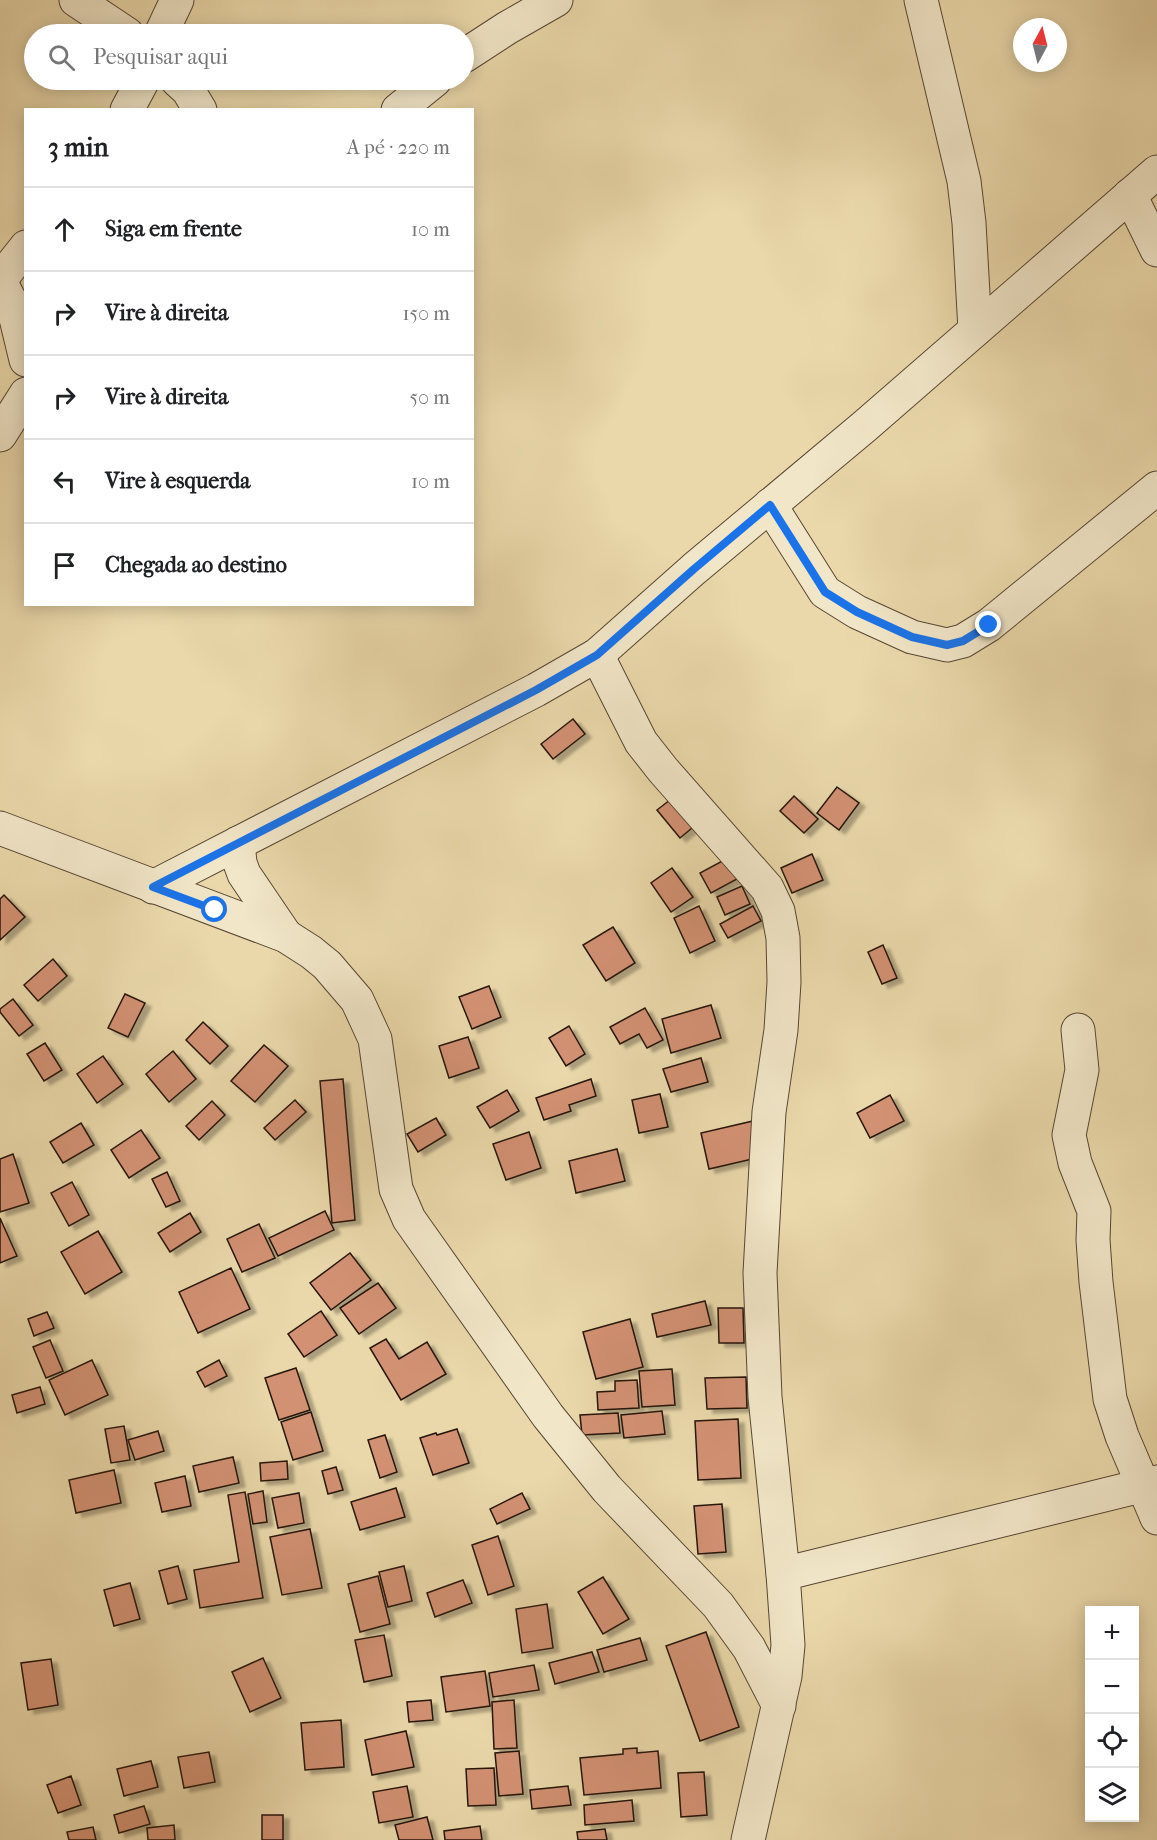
<!DOCTYPE html>
<html lang="pt">
<head>
<meta charset="utf-8">
<style>
  :root { --surface:#fff; --page:#f6f6f6; --text:#202124; --muted:#757577; --line:#e0e0e0 }
  body { margin:0; font-family:"IM FELL French Canon",serif; background:var(--page); color:var(--text) }
  .controls { position:absolute; right:18px; bottom:18px; display:grid; overflow:hidden; border-radius:0px; box-shadow:0 3px 15px #0003 }
  .controls button { width:54px; height:54px; display:grid; place-items:center; padding:0; border:0; border-bottom:2px solid var(--line); background:var(--surface); color:var(--text); font:30px sans-serif }
  .compass { position:absolute; left:1013px; top:18px; width:54px; height:54px; border-radius:50%; background:var(--surface); box-shadow:0 3px 15px #0003; rotate:7deg }
  .stop { position:absolute; width:18px; height:18px; margin:-14px; border:4px solid #1a73e8; border-radius:50%; background:#fff }
  .stop.end { background:#1a73e8; border-color:#fff; box-shadow:0 2px 6px #0008 }
  .list { margin:0; padding:0; list-style:none }
  h2 { display:flex; justify-content:space-between; align-items:center; height:78px; margin:0; padding:0 24px; font-size:26px }
  h2 small { font-size:20px; font-weight:400; color:var(--muted) }
  .list li { display:grid; grid-template-columns:39px 1fr auto; gap:18px; align-items:center; box-sizing:border-box; height:84px; padding:0 24px; border-top:2px solid var(--line) }
  .list b { display:block; font-size:22px; white-space:nowrap }
  .list em { font-size:20px; font-style:normal; color:var(--muted) }
  .icon { flex:none; width:33px; height:33px; fill:none; stroke:currentColor; stroke-width:2; stroke-linecap:round; stroke-linejoin:round }
  .map { position:relative; flex:none; width:1157px; height:1840px; overflow:hidden }
  .search { position:absolute; background:var(--surface); box-shadow:0 3px 15px #0003; left:24px; top:24px; width:450px; height:66px; display:flex; align-items:center; gap:15px; box-sizing:border-box; padding:0 21px; border-radius:33px; color:var(--muted); font-size:22px }
  .panel { position:absolute; background:var(--surface); box-shadow:0 3px 15px #0003; left:24px; top:108px; width:450px; height:498px; border-radius:0px }
  .map>svg:first-child { display:block }
  .building { fill:#d29173; stroke:#26150b; stroke-width:1.5; filter:url(#shadow) }
  .lines { fill:none; stroke-linecap:round; stroke-linejoin:round }
  .minor-casing { stroke:#574633; stroke-width:35 }
  .minor { stroke:#f1e6c8; stroke-width:33 }
  .route { stroke:#1a73e8; stroke-width:8 }
</style>
</head>
<body>
<div class="map">
<svg width="1157" height="1840" viewBox="0 0 1157 1840">
  <defs>
    <filter id="shadow"><feDropShadow dx="6" dy="4" stdDeviation="1.5" flood-color="#0004"/></filter>
  </defs>
  <rect width="100%" height="100%" fill="#ead8aa"/>
  <filter id="stains"><feTurbulence type="fractalNoise" baseFrequency=".00333" numOctaves="4"/><feColorMatrix values="0 0 0 0 .2 0 0 0 0 .09 0 0 0 0 .02 0 0 0 .5 -.17"/></filter>
  <radialGradient id="worn" r=".72"><stop offset=".6" stop-color="#630" stop-opacity="0"/><stop offset="1" stop-color="#630" stop-opacity=".3"/></radialGradient>
  <g class="building">
    <polygon points="573,719 585,734 553,759 541,744"/>
    <polygon points="837,787 859,803 839,830 817,813"/>
    <polygon points="675,796 698,823 680,838 657,810"/>
    <polygon points="794,796 818,819 804,833 780,811"/>
    <polygon points="812,854 823,880 792,893 781,868"/>
    <polygon points="726,859 737,879 711,893 700,873"/>
    <polygon points="672,868 693,897 671,912 651,883"/>
    <polygon points="742,886 750,904 725,915 717,897"/>
    <polygon points="4,895 25,917 0,940 0,899"/>
    <polygon points="699,906 715,941 690,953 674,918"/>
    <polygon points="753,906 761,921 728,938 720,924"/>
    <polygon points="613,927 635,963 606,981 583,945"/>
    <polygon points="883,945 897,978 882,984 868,952"/>
    <polygon points="53,959 67,976 38,1001 24,985"/>
    <polygon points="489,986 501,1017 472,1029 459,997"/>
    <polygon points="125,994 145,1003 128,1037 108,1028"/>
    <polygon points="13,999 33,1025 19,1036 0,1012 0,1009"/>
    <polygon points="711,1005 721,1038 671,1053 662,1019"/>
    <polygon points="645,1008 663,1040 647,1048 639,1034 620,1044 610,1027"/>
    <polygon points="203,1022 228,1046 210,1064 186,1040"/>
    <polygon points="569,1026 585,1054 566,1066 549,1038"/>
    <polygon points="468,1037 479,1068 449,1078 439,1046"/>
    <polygon points="45,1043 62,1070 44,1081 27,1054"/>
    <polygon points="264,1045 288,1066 255,1102 231,1081"/>
    <polygon points="173,1051 196,1079 169,1102 146,1074"/>
    <polygon points="103,1056 123,1084 97,1103 77,1074"/>
    <polygon points="701,1058 708,1082 671,1092 663,1069"/>
    <polygon points="343,1079 355,1220 332,1223 320,1081"/>
    <polygon points="591,1079 596,1096 569,1105 571,1111 544,1120 536,1098"/>
    <polygon points="507,1090 519,1111 490,1128 477,1107"/>
    <polygon points="660,1094 668,1127 639,1133 632,1100"/>
    <polygon points="890,1095 904,1121 870,1138 857,1113"/>
    <polygon points="295,1100 306,1112 275,1140 264,1128"/>
    <polygon points="212,1101 225,1115 199,1140 186,1126"/>
    <polygon points="436,1118 446,1135 418,1152 407,1134"/>
    <polygon points="753,1121 761,1157 709,1169 701,1133"/>
    <polygon points="81,1123 94,1145 63,1163 50,1142"/>
    <polygon points="141,1130 160,1158 129,1178 111,1150"/>
    <polygon points="529,1132 541,1168 506,1180 493,1144"/>
    <polygon points="617,1149 625,1181 576,1193 569,1161"/>
    <polygon points="13,1154 29,1203 0,1212 0,1159"/>
    <polygon points="167,1172 180,1201 166,1207 152,1179"/>
    <polygon points="72,1182 89,1215 69,1226 51,1193"/>
    <polygon points="325,1211 334,1230 278,1256 269,1238"/>
    <polygon points="190,1213 201,1232 170,1252 158,1233"/>
    <polygon points="0,1218 17,1256 0,1263"/>
    <polygon points="259,1224 275,1258 242,1272 227,1239"/>
    <polygon points="98,1231 122,1272 85,1294 61,1252"/>
    <polygon points="350,1253 371,1280 331,1310 310,1283"/>
    <polygon points="231,1268 250,1309 198,1333 179,1292"/>
    <polygon points="378,1283 396,1308 359,1334 340,1308"/>
    <polygon points="705,1301 711,1325 657,1337 652,1314"/>
    <polygon points="718,1308 743,1308 744,1343 719,1343"/>
    <polygon points="321,1311 337,1335 304,1357 288,1334"/>
    <polygon points="47,1312 54,1328 34,1336 28,1319"/>
    <polygon points="630,1319 643,1367 596,1379 583,1332"/>
    <polygon points="386,1339 399,1359 427,1342 446,1374 401,1400 370,1348"/>
    <polygon points="50,1340 63,1371 46,1378 33,1347"/>
    <polygon points="92,1360 108,1395 65,1415 49,1380"/>
    <polygon points="219,1360 227,1376 205,1387 197,1372"/>
    <polygon points="296,1368 310,1410 279,1420 265,1378"/>
    <polygon points="672,1369 675,1405 642,1407 639,1371"/>
    <polygon points="746,1377 747,1408 707,1409 705,1378"/>
    <polygon points="637,1380 639,1408 598,1410 597,1392 615,1391 615,1381"/>
    <polygon points="40,1387 45,1404 17,1413 12,1395"/>
    <polygon points="662,1411 665,1434 624,1438 621,1415"/>
    <polygon points="311,1412 323,1451 293,1460 281,1422"/>
    <polygon points="618,1413 620,1433 582,1435 580,1415"/>
    <polygon points="738,1419 741,1478 698,1480 695,1421"/>
    <polygon points="124,1426 130,1460 111,1463 105,1429"/>
    <polygon points="457,1429 469,1463 433,1475 420,1438 436,1433 437,1435"/>
    <polygon points="158,1431 164,1451 135,1460 128,1440"/>
    <polygon points="385,1435 397,1472 380,1478 368,1440"/>
    <polygon points="233,1457 239,1483 199,1492 193,1466"/>
    <polygon points="287,1461 288,1479 261,1481 260,1463"/>
    <polygon points="336,1467 343,1490 328,1494 322,1471"/>
    <polygon points="114,1470 121,1503 76,1513 69,1480"/>
    <polygon points="185,1476 191,1506 162,1512 155,1483"/>
    <polygon points="396,1488 405,1517 360,1530 351,1502"/>
    <polygon points="263,1491 267,1522 253,1524 248,1494"/>
    <polygon points="245,1492 263,1598 200,1608 194,1570 239,1562 228,1495"/>
    <polygon points="299,1493 304,1523 278,1528 272,1498"/>
    <polygon points="522,1493 530,1509 497,1524 490,1509"/>
    <polygon points="722,1504 726,1552 698,1554 694,1506"/>
    <polygon points="310,1529 322,1588 282,1595 270,1537"/>
    <polygon points="498,1536 514,1586 488,1595 472,1545"/>
    <polygon points="178,1566 187,1599 168,1604 159,1571"/>
    <polygon points="404,1566 412,1601 388,1607 379,1572"/>
    <polygon points="378,1576 390,1624 360,1632 348,1584"/>
    <polygon points="603,1577 629,1619 603,1634 578,1592"/>
    <polygon points="463,1580 472,1603 435,1617 427,1593"/>
    <polygon points="130,1583 140,1619 114,1626 104,1590"/>
    <polygon points="547,1604 553,1648 522,1653 516,1609"/>
    <polygon points="706,1632 739,1727 700,1741 666,1646"/>
    <polygon points="384,1635 392,1676 364,1682 355,1640"/>
    <polygon points="640,1638 647,1660 604,1672 597,1650"/>
    <polygon points="592,1652 599,1672 555,1684 549,1663"/>
    <polygon points="263,1658 281,1698 250,1712 232,1672"/>
    <polygon points="51,1659 58,1705 28,1710 21,1663"/>
    <polygon points="534,1665 539,1690 493,1697 489,1673"/>
    <polygon points="485,1671 490,1706 446,1712 441,1677"/>
    <polygon points="431,1700 433,1720 409,1722 407,1702"/>
    <polygon points="514,1700 517,1748 494,1749 492,1702"/>
    <polygon points="341,1720 344,1767 305,1770 301,1723"/>
    <polygon points="406,1731 414,1767 372,1775 365,1740"/>
    <polygon points="637,1748 637,1753 658,1751 661,1788 584,1795 580,1758 623,1754 623,1749"/>
    <polygon points="519,1751 523,1794 499,1796 495,1753"/>
    <polygon points="209,1752 215,1782 184,1788 178,1757"/>
    <polygon points="151,1761 158,1787 124,1796 117,1769"/>
    <polygon points="494,1768 496,1805 468,1806 466,1769"/>
    <polygon points="704,1772 707,1815 681,1817 678,1773"/>
    <polygon points="71,1776 81,1805 58,1813 47,1785"/>
    <polygon points="407,1786 413,1817 379,1823 373,1792"/>
    <polygon points="568,1786 571,1805 532,1809 530,1790"/>
    <polygon points="632,1800 634,1821 585,1825 584,1805"/>
    <polygon points="144,1806 150,1824 119,1833 114,1815"/>
    <rect x="262" y="1815" width="21" height="25"/>
    <polygon points="427,1817 433,1840 399,1840 395,1825"/>
    <polygon points="174,1825 175,1840 148,1840 147,1828"/>
    <polygon points="480,1826 482,1840 445,1840 444,1831"/>
    <polygon points="93,1827 96,1840 69,1840 67,1832"/>
    <polygon points="605,1829 607,1840 578,1840 577,1832"/>
  </g>
  <g class="lines">
    <g class="minor-casing">
      <g id="minor">
        <polyline points="76,0 127,34"/>
        <polyline points="921,0 964,181 969,223 975,330"/>
        <polyline points="161,34 177,0"/>
        <polyline points="464,56 507,28 556,0"/>
        <polyline points="177,80 188,90 200,110"/>
        <polyline points="127,110 143,80"/>
        <polyline points="398,110 435,80"/>
        <polyline points="1130,195 1157,250"/>
        <polyline points="0,280 26,247"/>
        <polyline points="0,281 13,306 26,360"/>
        <polyline points="0,435 26,394"/>
        <polyline points="770,505 825,592 857,612 912,637 947,645 963,641 989,625 1157,488"/>
        <polyline points="597,655 641,742 663,770 767,888 778,911 783,938 784,982 781,1030 769,1112 760,1273 765,1397 783,1574 788,1645 785,1676 748,1840"/>
        <polyline points="0,828 286,936 311,952 327,965 357,1000 375,1039 396,1189 409,1219 548,1416 607,1489 718,1605 749,1648 779,1706"/>
        <polyline points="238,843 240,863 244,874 286,936"/>
        <polyline points="153,887 536,690 597,655 694,569 865,426 1157,172"/>
        <polyline points="1078,1030 1082,1070 1069,1135 1075,1163 1094,1211 1093,1240 1096,1282 1110,1399 1122,1436 1157,1518"/>
        <polyline points="783,1574 1157,1482"/>
      </g>
    </g>
    <use href="#minor" class="minor"/>
  </g>
  <g class="lines">
    <polyline class="route" points="215,910 153,887 536,690 597,655 694,569 770,505 825,592 857,612 912,637 947,645 963,641 989,625"/>
  </g>
  <rect width="100%" height="100%" filter="url(#stains)"/>
  <rect width="100%" height="100%" fill="url(#worn)"/>
</svg>
<div class="controls">
<button>+</button>
<button>−</button>
<button><svg class="icon" aria-label="locate" viewBox="0 0 24 24"><circle cx="12" cy="12" r="6"/><path d="M12 2v4M12 18v4M2 12h4M18 12h4"/></svg></button>
<button><svg class="icon" aria-label="layers" viewBox="0 0 24 24"><path d="M12 4l9 5-9 5-9-5zM3 14l9 5 9-5"/></svg></button>
</div>
<svg class="compass" viewBox="-18 -18 36 36"><path d="M0-13l5 13h-10z" fill="#e53935"/><path d="M0 13l5-13h-10z" fill="#757577"/></svg>
<div class="stop" style="left:215px;top:910px"></div>
<div class="stop end" style="left:989px;top:625px"></div>
<div class="search"><svg class="icon" aria-label="search" viewBox="0 0 24 24"><circle cx="10" cy="10" r="6"/><path d="M15 15l6 6"/></svg>Pesquisar aqui</div>
<section class="panel">
<h2>3 min<small>A pé · 220 m</small></h2>
<ul class="list">
<li><svg class="icon" aria-label="ahead" viewBox="0 0 24 24"><path d="M12 20V5M6 11l6-6 6 6"/></svg><div><b>Siga em frente</b></div><em>10 m</em></li>
<li><svg class="icon" aria-label="right" viewBox="0 0 24 24"><path d="M7 20v-9h11M14 6l5 5-5 5"/></svg><div><b>Vire à direita</b></div><em>150 m</em></li>
<li><svg class="icon" aria-label="right" viewBox="0 0 24 24"><path d="M7 20v-9h11M14 6l5 5-5 5"/></svg><div><b>Vire à direita</b></div><em>50 m</em></li>
<li><svg class="icon" aria-label="left" viewBox="0 0 24 24"><path d="M17 20v-9H6M10 6l-5 5 5 5"/></svg><div><b>Vire à esquerda</b></div><em>10 m</em></li>
<li><svg class="icon" aria-label="arrive" viewBox="0 0 24 24"><path d="M6 21V4h12l-3 4 3 4H6"/></svg><div><b>Chegada ao destino</b></div></li>
</ul>
</section>
</div>
</body>
</html>
